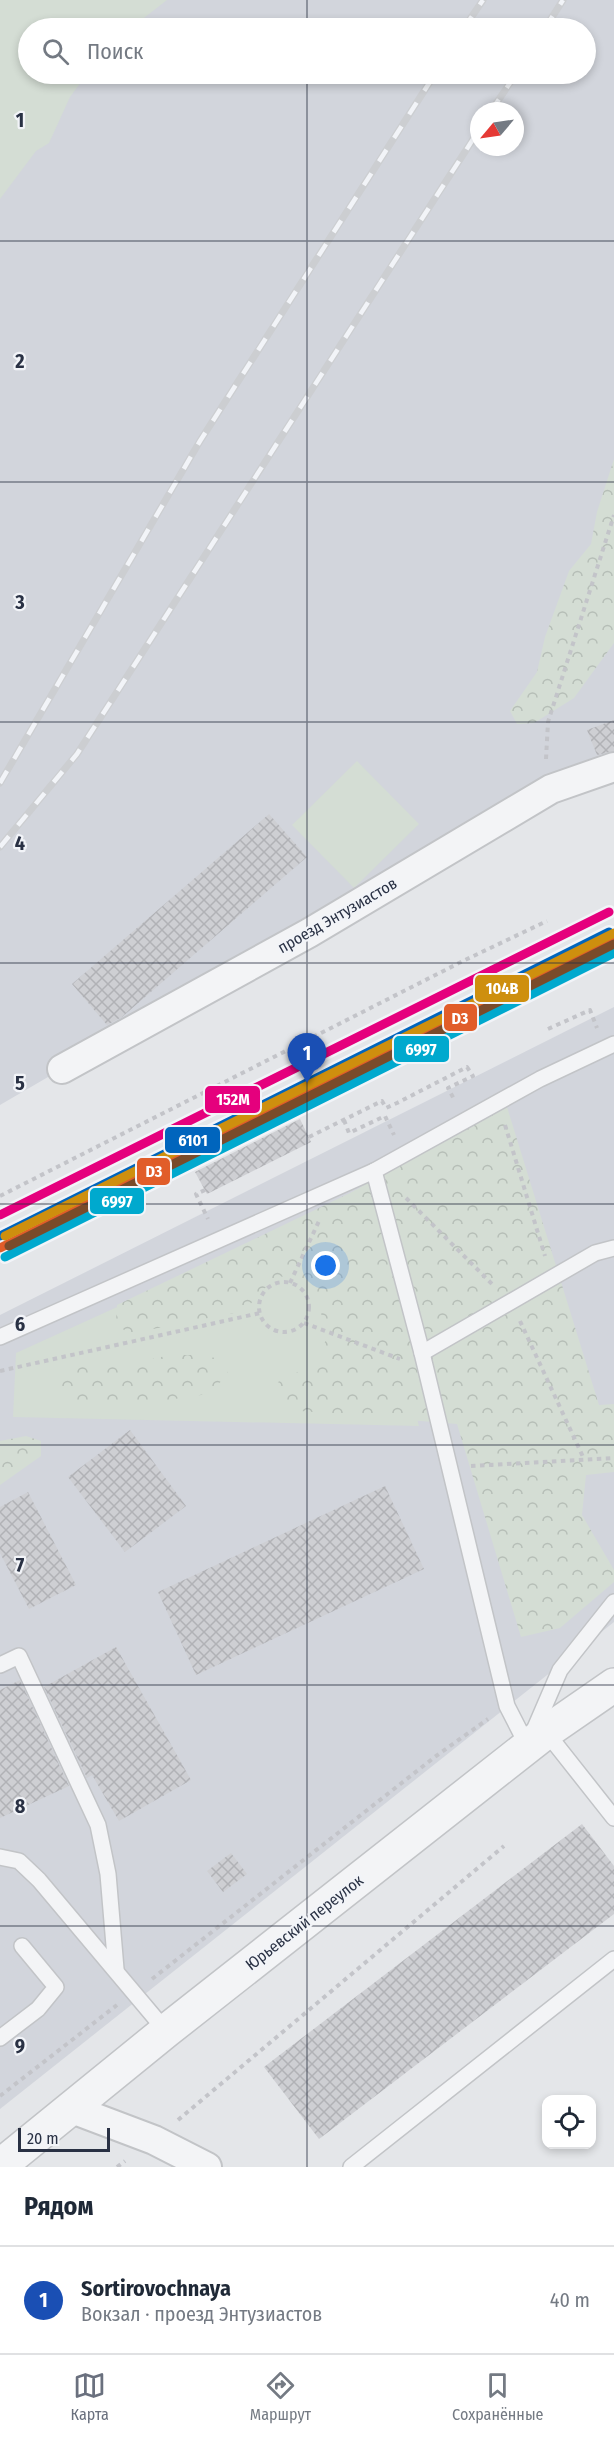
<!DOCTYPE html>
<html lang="ru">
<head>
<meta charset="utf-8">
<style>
  :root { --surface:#fff; --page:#f2f2f3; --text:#1f2937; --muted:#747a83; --line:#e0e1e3; --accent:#6a707e }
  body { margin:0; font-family:"Fira Sans Condensed",sans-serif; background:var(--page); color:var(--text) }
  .controls { position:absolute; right:18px; bottom:18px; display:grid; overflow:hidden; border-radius:12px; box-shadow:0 3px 9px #0003 }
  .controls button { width:54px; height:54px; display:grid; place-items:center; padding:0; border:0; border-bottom:2px solid var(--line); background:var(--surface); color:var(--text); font:30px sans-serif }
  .compass { position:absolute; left:470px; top:102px; width:54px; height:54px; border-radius:50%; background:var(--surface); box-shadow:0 3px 9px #0003; rotate:241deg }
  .scale { position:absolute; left:18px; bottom:15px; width:92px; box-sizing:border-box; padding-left:6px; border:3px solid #293144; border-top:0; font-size:16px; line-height:21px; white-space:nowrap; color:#293144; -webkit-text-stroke:4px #f2f4f8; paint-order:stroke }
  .you { position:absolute; left:326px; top:1266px; width:21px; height:21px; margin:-15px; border:4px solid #fff; border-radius:50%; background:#1a73e8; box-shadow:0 0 0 9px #1a73e833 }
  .badge { display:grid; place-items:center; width:39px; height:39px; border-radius:50%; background:var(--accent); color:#fff; font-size:20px; font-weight:700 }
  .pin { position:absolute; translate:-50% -50px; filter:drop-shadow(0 2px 3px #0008) }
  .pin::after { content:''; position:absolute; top:32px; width:21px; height:18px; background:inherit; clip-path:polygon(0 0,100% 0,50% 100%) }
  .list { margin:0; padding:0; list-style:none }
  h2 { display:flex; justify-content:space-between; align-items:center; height:78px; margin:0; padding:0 24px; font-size:26px }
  h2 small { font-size:20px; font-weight:400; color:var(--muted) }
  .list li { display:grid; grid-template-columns:39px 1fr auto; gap:18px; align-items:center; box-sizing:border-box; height:108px; padding:0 24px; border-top:2px solid var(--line) }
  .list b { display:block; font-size:22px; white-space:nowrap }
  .list p { margin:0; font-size:20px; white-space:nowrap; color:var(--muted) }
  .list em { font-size:20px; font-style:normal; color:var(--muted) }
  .icon { flex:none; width:33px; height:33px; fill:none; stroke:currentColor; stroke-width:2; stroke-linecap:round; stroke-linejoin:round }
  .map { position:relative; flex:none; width:614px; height:2167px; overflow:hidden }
  .search { position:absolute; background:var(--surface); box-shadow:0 3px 9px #0003; left:18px; right:18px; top:18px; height:66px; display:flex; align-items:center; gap:15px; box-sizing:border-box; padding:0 21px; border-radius:33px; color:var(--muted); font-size:22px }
  .sheet { height:186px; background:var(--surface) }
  nav { display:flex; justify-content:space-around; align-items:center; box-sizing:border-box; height:84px; border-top:2px solid var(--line); background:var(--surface); font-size:16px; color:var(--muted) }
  nav a { display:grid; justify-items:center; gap:3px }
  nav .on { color:var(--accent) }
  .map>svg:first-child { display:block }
  .built { fill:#d2d5dc; fill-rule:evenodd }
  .green { fill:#d4ddd4 }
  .forest { fill:url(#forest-crowns) }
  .building { fill:url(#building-cross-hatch) }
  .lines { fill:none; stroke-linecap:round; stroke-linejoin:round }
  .service-casing { stroke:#c2c4c7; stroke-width:18 }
  .minor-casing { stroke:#c2c4c7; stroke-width:32 }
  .tertiary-casing { stroke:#c2c4c7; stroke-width:36 }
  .path { stroke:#c3c4c9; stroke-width:4; stroke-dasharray:4.5 4.5; stroke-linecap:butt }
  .service { stroke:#f3f4f6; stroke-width:15 }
  .minor { stroke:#f3f4f6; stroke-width:28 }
  .tertiary { stroke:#f3f4f6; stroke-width:33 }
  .rail-casing { stroke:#ccced1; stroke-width:7 }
  .rail { stroke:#f2f4f8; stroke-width:4.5; stroke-dasharray:14; stroke-linecap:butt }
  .rail-1-casing { stroke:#f2f4f8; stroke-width:14 }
  .rail-2-casing { stroke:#f2f4f8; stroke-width:14 }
  .rail-3-casing { stroke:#f2f4f8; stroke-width:14 }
  .rail-4-casing { stroke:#f2f4f8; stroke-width:14 }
  .rail-5-casing { stroke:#f2f4f8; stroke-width:14 }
  .rail-6-casing { stroke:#f2f4f8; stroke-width:14 }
  .rail-1 { stroke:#e15d29; stroke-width:9 }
  .rail-2 { stroke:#00a9ce; stroke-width:9 }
  .rail-3 { stroke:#0065bd; stroke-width:9 }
  .rail-4 { stroke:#ce8f0e; stroke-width:9 }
  .rail-5 { stroke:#e5007d; stroke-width:9 }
  .rail-6 { stroke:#7a4b2a; stroke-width:9 }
  .grid { fill:none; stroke:#293144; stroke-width:1.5; stroke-opacity:0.55 }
  .labels { text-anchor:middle; stroke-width:4.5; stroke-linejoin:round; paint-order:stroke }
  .street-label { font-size:16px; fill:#293144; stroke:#f2f4f8 }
  .grid-label { font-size:20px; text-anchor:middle; font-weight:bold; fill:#293144; stroke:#f2f4f8; stroke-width:4.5; stroke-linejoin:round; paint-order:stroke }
  .line-badge { stroke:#f2f4f8; stroke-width:2 }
  .badge-label { font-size:16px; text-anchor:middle; font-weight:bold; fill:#fff }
</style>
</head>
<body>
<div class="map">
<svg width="614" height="2167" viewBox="0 0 614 2167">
  <defs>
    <pattern id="forest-crowns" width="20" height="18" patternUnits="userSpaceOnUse" patternTransform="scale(1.5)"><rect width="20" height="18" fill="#d4ddd4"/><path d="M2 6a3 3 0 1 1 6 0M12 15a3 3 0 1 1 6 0" fill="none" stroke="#b6beb7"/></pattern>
    <pattern id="building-cross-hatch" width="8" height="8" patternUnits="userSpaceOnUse" patternTransform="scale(1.5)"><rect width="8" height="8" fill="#cecfd3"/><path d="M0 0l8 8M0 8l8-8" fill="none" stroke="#b1b2b6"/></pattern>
  </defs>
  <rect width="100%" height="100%" fill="#e4e6e9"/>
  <g class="built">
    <path d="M0,0H614V760L558,780L0,1105ZM28,28H586V74H28ZM479,111H515V147H479Z"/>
    <polygon points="614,1007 614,1622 0,2109 0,1315"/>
  </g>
  <g class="green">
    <polygon points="0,0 167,0 131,28 28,28 28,74 87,74 70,97 49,143 36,151 0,199"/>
    <polygon points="357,761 419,824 354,888 292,825"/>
    <polygon points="359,1197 419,1426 13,1417 16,1353"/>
  </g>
  <g class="forest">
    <polygon points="614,459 614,643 574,698 534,723 517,724 510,711 537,672 545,637 569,571 591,544 597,512"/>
    <polygon points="507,1107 599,1405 614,1404 614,1472 586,1475 582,1515 614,1570 614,1582 560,1628 521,1637 457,1424 289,1410 275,1400 278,1382 313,1364 327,1338 315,1288 277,1275 244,1311 128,1334 116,1322 117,1305 350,1193"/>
    <polygon points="170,1355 203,1355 219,1359 228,1373 217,1386 201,1395 121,1407 74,1406 57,1391 62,1377 75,1367 139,1362"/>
    <polygon points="26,1436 41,1441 41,1456 0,1485 0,1441"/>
  </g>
  <g class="building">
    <polygon points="614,720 614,751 597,755 587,730"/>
    <polygon points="269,814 307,857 122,1017 107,1025 72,984"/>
    <polygon points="300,1119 311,1142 207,1194 195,1172"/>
    <polygon points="130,1430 186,1506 125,1552 68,1477"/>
    <polygon points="385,1486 424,1569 196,1675 158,1592"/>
    <polygon points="28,1492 76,1585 29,1609 0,1553 0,1507"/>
    <polygon points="116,1647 191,1780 119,1821 92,1775 87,1778 44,1687"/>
    <polygon points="20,1680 69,1786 0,1818 0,1690"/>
    <polygon points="582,1824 614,1866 614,1914 319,2139 264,2067"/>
    <polygon points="231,1853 247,1874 223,1892 207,1871"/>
  </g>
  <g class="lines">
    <g class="service-casing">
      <g id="service">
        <polyline points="0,1337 374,1171"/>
        <polyline points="422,1353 595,1253 614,1248"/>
        <polyline points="0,1665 19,1656 98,1825 108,1874 116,1969"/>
        <polyline points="546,1732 614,1818"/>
        <polyline points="532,1735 560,1670 614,1602"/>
        <polyline points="528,1747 507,1706 422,1353 374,1171 540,1079 614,1044"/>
        <polyline points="0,1857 19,1861 39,1880 166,2031"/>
        <polyline points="0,2038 38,2009 56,1987 22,1946"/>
        <polyline points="351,2167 614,1959"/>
      </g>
    </g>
    <g class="minor-casing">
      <g id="minor">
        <polyline points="62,1069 309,933 551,789 614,767"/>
        <polyline points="72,2109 154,2140 207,2167"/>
      </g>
    </g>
    <g class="tertiary-casing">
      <polyline id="tertiary" points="0,2166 166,2031 546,1732 614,1685"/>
    </g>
    <g class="path">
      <polyline points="546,759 548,722 614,515"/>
      <polyline points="548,1029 590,1010 597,1028"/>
      <polyline points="344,1120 349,1133 385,1116 394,1135"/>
      <polyline points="505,1125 545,1256"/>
      <polyline points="309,1137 382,1101 386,1108 397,1103 467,1067 473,1076 448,1088 455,1101"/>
      <polyline points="205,1190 196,1194 208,1219"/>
      <polyline points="0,1196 463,961 547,921"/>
      <polyline points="406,1198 494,1286"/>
      <circle cx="284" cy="1307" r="25"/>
      <polyline points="290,1283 319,1221"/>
      <polyline points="520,1321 584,1459"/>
      <polyline points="304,1323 400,1359"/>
      <polyline points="0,1371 260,1313"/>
      <polyline points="471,1466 614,1458"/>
      <polyline points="152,1979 436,1756 488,1719"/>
      <polyline points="0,2096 117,2005"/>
      <polyline points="178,2120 504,1846"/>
      <polyline points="117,2167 125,2161"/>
    </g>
    <use href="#service" class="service"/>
    <use href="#minor" class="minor"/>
    <use href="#tertiary" class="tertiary"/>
    <g class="rail-casing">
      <g id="rail">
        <polyline points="464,28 483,0"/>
        <polyline points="545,28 563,0"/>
        <polyline points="491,111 516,74"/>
        <polyline points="0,783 200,441 435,74"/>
        <polyline points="0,847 77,754 479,130"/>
      </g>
    </g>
    <use href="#rail" class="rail"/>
    <g class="rail-1-casing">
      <polyline id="rail-1" points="0,1248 614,941"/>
    </g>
    <g class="rail-2-casing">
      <polyline id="rail-2" points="5,1257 614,953"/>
    </g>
    <g class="rail-3-casing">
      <polyline id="rail-3" points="0,1236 609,932"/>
    </g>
    <g class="rail-4-casing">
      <polyline id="rail-4" points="5,1236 614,933"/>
    </g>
    <g class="rail-5-casing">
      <polyline id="rail-5" points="0,1215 609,912"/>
    </g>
    <g class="rail-6-casing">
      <polyline id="rail-6" points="9,1246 614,944"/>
    </g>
    <use href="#rail-1" class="rail-1"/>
    <use href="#rail-2" class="rail-2"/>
    <use href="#rail-3" class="rail-3"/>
    <use href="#rail-4" class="rail-4"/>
    <use href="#rail-5" class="rail-5"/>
    <use href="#rail-6" class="rail-6"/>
  </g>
  <path class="grid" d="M307,0V28M307,74V2167M0,241H614M0,482H614M0,722H614M0,963H614M0,1204H614M0,1445H614M0,1685H614M0,1926H614"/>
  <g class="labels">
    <g class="street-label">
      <text transform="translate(337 915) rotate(-30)" y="6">проезд Энтузиастов</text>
      <text transform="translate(304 1922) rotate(-38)" y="6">Юрьевский переулок</text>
    </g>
  </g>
  <g class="grid-label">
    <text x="20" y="127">1</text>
    <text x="20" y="368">2</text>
    <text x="20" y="609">3</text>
    <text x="20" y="850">4</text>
    <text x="20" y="1090">5</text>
    <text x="20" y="1331">6</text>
    <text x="20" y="1572">7</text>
    <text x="20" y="1813">8</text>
    <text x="20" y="2053">9</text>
  </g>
  <g class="line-badge">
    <rect x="474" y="974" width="56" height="29" rx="6" fill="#ce8f0e"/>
    <rect x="443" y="1003" width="35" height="29" rx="6" fill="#e15d29"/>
    <rect x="393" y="1035" width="57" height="28" rx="6" fill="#00a9ce"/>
    <rect x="204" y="1085" width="57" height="29" rx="6" fill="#e5007d"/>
    <rect x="164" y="1126" width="57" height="28" rx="6" fill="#0065bd"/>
    <rect x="136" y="1157" width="35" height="29" rx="6" fill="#e15d29"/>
    <rect x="89" y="1187" width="56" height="28" rx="6" fill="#00a9ce"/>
  </g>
  <g class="badge-label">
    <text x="502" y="994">104В</text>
    <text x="460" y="1024">D3</text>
    <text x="421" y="1055">6997</text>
    <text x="233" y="1105">152М</text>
    <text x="193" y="1146">6101</text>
    <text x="154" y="1177">D3</text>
    <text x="117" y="1207">6997</text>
  </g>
</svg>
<div class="controls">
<button><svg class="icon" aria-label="locate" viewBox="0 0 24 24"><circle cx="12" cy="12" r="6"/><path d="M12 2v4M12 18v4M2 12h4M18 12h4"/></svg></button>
</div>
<svg class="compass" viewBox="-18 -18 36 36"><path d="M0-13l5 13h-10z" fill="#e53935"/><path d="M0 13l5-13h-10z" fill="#747a83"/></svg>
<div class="scale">20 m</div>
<div class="you"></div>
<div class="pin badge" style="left:307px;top:1083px;background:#1a4fb4">1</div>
<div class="search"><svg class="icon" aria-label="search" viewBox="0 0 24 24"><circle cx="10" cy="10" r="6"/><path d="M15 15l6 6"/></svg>Поиск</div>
</div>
<section class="sheet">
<h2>Рядом<small></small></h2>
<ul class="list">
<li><span class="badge" style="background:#1a4fb4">1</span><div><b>Sortirovochnaya</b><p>Вокзал · проезд Энтузиастов</p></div><em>40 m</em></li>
</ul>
</section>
<nav>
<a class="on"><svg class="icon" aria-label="map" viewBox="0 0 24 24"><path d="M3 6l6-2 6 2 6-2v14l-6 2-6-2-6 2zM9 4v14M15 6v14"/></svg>Карта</a>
<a><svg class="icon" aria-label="directions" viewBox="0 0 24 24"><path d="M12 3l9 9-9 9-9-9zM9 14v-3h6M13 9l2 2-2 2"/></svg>Маршрут</a>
<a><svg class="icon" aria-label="saved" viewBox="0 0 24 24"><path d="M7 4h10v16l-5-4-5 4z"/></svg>Сохранённые</a>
</nav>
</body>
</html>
